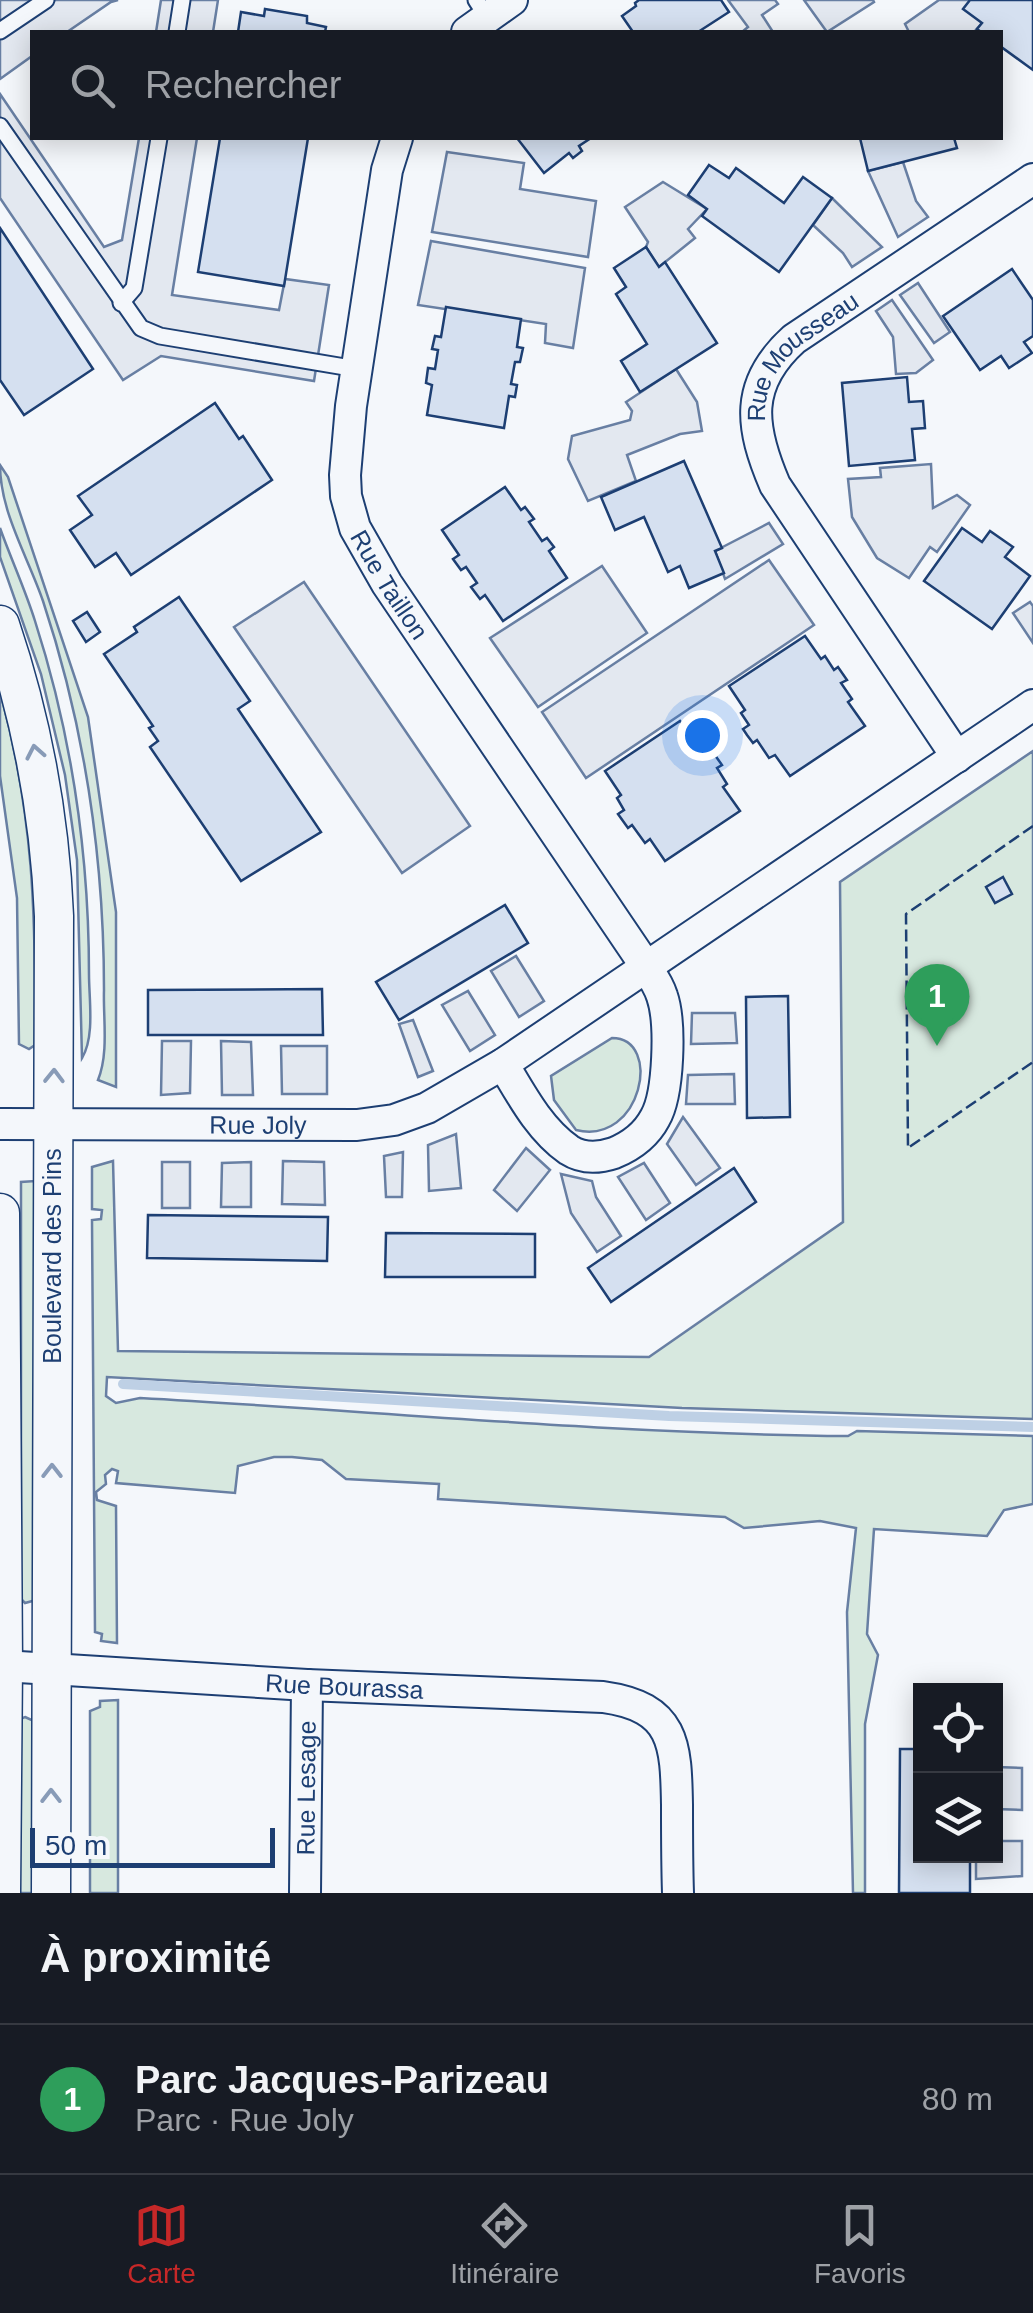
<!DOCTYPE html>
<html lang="fr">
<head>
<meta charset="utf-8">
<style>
  :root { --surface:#171b24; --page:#20242c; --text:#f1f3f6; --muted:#9ea1a6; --line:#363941; --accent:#c62828 }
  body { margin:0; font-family:Arial,sans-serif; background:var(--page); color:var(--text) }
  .controls { position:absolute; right:30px; bottom:30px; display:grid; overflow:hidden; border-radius:0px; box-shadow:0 5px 25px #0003 }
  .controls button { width:90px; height:90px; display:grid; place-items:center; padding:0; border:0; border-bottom:2px solid var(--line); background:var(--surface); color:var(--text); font:50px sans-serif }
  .scale { position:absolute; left:30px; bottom:25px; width:245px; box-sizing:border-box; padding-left:10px; border:5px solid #1d3f73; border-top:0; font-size:28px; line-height:35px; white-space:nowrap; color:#1d3f73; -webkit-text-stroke:8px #f4f7fb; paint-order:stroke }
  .you { position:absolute; left:702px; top:735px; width:35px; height:35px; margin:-25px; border:8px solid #fff; border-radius:50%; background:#1a73e8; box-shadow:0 0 0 15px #1a73e833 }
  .badge { display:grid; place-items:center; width:65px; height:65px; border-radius:50%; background:var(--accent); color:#fff; font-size:32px; font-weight:700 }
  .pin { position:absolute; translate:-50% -82px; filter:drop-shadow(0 2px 5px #0008) }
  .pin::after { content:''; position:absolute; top:52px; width:35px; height:30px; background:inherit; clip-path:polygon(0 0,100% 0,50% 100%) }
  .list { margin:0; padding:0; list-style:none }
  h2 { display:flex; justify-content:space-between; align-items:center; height:130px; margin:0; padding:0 40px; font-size:42px }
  h2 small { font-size:32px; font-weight:400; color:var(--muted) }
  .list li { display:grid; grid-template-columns:65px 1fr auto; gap:30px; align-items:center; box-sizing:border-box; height:150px; padding:0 40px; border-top:2px solid var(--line) }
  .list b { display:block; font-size:38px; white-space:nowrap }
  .list p { margin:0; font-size:32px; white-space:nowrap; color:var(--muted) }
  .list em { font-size:32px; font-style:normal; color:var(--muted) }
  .icon { flex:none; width:55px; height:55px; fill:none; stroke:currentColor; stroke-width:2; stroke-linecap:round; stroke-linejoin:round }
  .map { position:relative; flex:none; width:1033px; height:1893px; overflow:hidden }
  .search { position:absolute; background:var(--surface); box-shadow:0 5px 25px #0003; left:30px; right:30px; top:30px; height:110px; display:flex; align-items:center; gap:25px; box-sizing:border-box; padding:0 35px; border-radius:0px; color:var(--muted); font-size:38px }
  .sheet { height:280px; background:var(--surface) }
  nav { display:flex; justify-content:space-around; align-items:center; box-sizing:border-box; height:140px; border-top:2px solid var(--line); background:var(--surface); font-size:28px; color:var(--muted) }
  nav a { display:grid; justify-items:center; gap:5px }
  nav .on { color:var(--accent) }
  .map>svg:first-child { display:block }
  .green { fill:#d7e8df; stroke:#687fa3; stroke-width:2.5 }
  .parking { fill:#e3e8f0; stroke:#687fa3; stroke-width:2.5 }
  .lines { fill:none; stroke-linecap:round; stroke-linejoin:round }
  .stream { stroke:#bed0e5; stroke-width:10 }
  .building { fill:#d5e0f0; stroke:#1d3f73; stroke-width:2.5 }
  .service-casing { stroke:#1d3f73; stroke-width:19 }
  .minor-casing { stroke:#1d3f73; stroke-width:34 }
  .tertiary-casing { stroke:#1d3f73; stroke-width:41 }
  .service { stroke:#f4f7fb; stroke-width:15 }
  .minor { stroke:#f4f7fb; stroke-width:30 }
  .tertiary { stroke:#f4f7fb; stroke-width:38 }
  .fence { stroke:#1d3f73; stroke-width:2.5; stroke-dasharray:12 5; stroke-linecap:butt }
  .oneway { stroke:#889bb7 }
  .labels { text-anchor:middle; stroke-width:8; stroke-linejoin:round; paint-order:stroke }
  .street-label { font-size:25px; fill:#1d3f73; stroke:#f4f7fb }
</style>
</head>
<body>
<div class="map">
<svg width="1033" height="1893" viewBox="0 0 1033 1893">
  <rect width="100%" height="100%" fill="#f4f7fb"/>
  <g class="green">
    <path d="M0,465L8,477L88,717L116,912V1087L98,1080C109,1053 103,1018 104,990C104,857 85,728 43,601C28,557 0,512 0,465Z"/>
    <path d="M0,528C11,559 25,589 35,621C72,736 89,854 89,975C89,999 95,1037 82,1058L77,860L65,775L41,674L0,557Z"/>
    <path d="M0,692C34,815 36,918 35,1045L29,1049L19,1044L17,898L0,776Z"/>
    <path d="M1033,751V1419L682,1408L107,1377L106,1396L116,1403L140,1398C376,1411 611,1434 848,1436L857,1431L1033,1436V1504L1004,1510L987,1536L874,1529L867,1634L878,1655L865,1724V1893H853L847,1612L856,1528L820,1521L744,1528L725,1517L438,1499L439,1484L346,1479L322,1460L292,1457H274L238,1466L235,1493L116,1483L118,1471L112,1469L105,1475L106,1484L96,1492L97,1500L116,1506L117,1643L101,1641L102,1634L95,1632L92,1220L101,1219L102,1210L92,1209V1167L113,1161L118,1351L649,1357L843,1222L840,882Z"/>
    <path d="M612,1038C663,1038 642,1146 576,1130L554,1100L551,1076Z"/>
    <polygon points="35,1181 36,1600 25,1603 21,1599 21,1182"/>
    <polygon points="118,1700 118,1893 90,1893 90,1711 100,1707 100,1701"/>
    <polygon points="25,1717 34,1721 34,1893 19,1893 20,1719"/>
  </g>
  <g class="parking">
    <polygon points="0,0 118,0 111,2 67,32 32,32 32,56 0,79"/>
    <polygon points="161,0 218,0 213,32 156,32"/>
    <polygon points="728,0 775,0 778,4 762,15 773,32 742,32 748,27"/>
    <polygon points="804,0 873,0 874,2 827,32"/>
    <polygon points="939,0 969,0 982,23 974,32 909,32 905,24"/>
    <polygon points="0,94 104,247 122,240 139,138 197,138 172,295 279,310 285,279 329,285 314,381 161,356 123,380 0,198"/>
    <polygon points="447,152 524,163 520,189 596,201 588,257 432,232"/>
    <polygon points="903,162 916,201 928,217 898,237 868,171"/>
    <polygon points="663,182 707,209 688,229 695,238 659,267 646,247 648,242 625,207"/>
    <polygon points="832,198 882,247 852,267 843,253 813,225"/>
    <polygon points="431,241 585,268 573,348 545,343 546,324 418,305"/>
    <polygon points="918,283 950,332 934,343 900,295"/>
    <polygon points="892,300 933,360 916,373 896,374 893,337 876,311"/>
    <polygon points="676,369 697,402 702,431 680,434 627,455 636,481 588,501 568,459 572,436 630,420 632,411 626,402"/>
    <polygon points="931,464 933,508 957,495 970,505 937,552 930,547 909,578 877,558 852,517 848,479 881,477 880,468"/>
    <polygon points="769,523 783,544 725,579 715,551"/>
    <polygon points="769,560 814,625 586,778 542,712"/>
    <polygon points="602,566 647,633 538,707 490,638"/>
    <polygon points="304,582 470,826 402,873 234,627"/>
    <polygon points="1030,602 1033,606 1033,643 1013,613"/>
    <polygon points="516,956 544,1001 519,1017 491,971"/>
    <polygon points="468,991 495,1035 470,1051 442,1005"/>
    <polygon points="692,1013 735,1013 737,1043 691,1044"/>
    <polygon points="413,1020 433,1071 418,1077 399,1024"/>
    <polygon points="162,1041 191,1041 190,1093 161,1095"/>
    <polygon points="221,1041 251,1042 253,1095 222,1095"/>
    <polygon points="281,1046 327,1046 327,1094 282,1094"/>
    <polygon points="734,1074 735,1104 686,1104 688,1075"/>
    <polygon points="683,1117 720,1168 696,1185 667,1144"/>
    <polygon points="456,1134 461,1188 429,1191 428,1145"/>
    <polygon points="526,1148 550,1170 517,1211 494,1190"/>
    <polygon points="403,1152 402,1197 386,1197 384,1156"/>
    <polygon points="283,1161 324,1162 325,1205 282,1204"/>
    <rect x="162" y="1162" width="28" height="46"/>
    <polygon points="251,1162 251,1207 221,1207 222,1163"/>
    <polygon points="644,1163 670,1203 646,1220 618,1177"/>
    <polygon points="561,1174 592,1181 596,1197 621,1236 597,1252 571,1213"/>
    <polygon points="996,1767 1022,1768 1022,1810 996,1809"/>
    <polygon points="996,1841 1022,1841 1022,1876 976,1879 976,1856 996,1856"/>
  </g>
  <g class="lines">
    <polyline class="stream" points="123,1384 669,1416 1033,1427"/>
  </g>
  <g class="building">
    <polygon points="639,0 721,0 729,12 698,32 633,32 622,16 636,6 635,3"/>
    <polygon points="970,0 1033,0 1033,70 1000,46 1000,32 981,32 977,29 982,23 963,9"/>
    <polygon points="265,9 307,16 307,23 326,27 325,32 238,32 241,12 264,16"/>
    <polygon points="220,138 308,138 284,286 198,272"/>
    <polygon points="517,138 591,138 579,146 582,151 573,158 569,153 544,173"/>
    <polygon points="860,138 954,138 957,148 868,171"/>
    <polygon points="709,165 729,178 736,168 784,203 803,177 832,198 779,272 702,216 707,209 688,195"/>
    <polygon points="0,228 93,369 24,415 0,380"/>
    <polygon points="646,247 659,267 665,262 717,343 640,392 621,361 647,344 616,294 626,287 614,268"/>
    <polygon points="1012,269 1033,300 1033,336 1024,342 1032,353 1009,368 1001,356 980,370 943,316"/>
    <polygon points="446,307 521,319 517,347 523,348 520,362 515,362 511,384 517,385 515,397 509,396 504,428 427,415 432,385 426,383 428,368 435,369 438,350 432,349 435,336 441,337"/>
    <polygon points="907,377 909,402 923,401 925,428 912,429 915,460 849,466 842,383"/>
    <polygon points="215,403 239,439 243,436 272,480 131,575 116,553 95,567 70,530 92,515 78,496"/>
    <polygon points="684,461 722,548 715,551 724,573 689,588 680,566 668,572 644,517 615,530 601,497"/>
    <polygon points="505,487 521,510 525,507 534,519 529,522 542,541 547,538 554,547 549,551 567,578 503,621 485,595 480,599 471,587 477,583 466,567 461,570 453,559 459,555 442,530"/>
    <polygon points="962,528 982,542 990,531 1013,547 1005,557 1030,576 992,629 924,581"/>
    <polygon points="179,597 250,701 238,709 321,832 241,881 150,747 158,741 149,728 153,726 104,654 137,632 134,627"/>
    <polygon points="87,612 100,632 86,642 73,621"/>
    <polygon points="805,636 821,659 825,656 834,670 838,667 847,680 841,683 852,699 848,702 865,726 790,776 775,755 769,758 757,740 753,743 747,735 743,729 749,725 741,713 745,710 729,686"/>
    <polygon points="680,721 696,744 700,742 709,755 713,752 717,758 722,765 717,768 727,784 723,787 740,811 665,861 650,839 645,843 632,825 628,828 618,814 624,810 617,798 621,795 605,771"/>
    <polygon points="1003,877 1012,894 995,903 986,887"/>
    <polygon points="505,905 528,943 399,1020 376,982"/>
    <polygon points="322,989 323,1035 148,1035 148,990"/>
    <polygon points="788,996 790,1117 747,1118 746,997"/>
    <polygon points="734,1168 756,1202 611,1302 588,1268"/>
    <polygon points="148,1215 328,1217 327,1261 147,1258"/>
    <polygon points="386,1233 535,1234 535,1277 385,1277"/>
    <polygon points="900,1749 920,1749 920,1856 970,1856 970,1893 899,1893"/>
  </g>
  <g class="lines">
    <g class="service-casing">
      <g id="service">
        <polyline points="476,0 487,17"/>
        <polyline points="0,31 46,0"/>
        <polyline points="177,32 182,0"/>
        <polyline points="0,126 141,328 160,336 357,369"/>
        <polyline points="121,303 134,288 159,138"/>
      </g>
    </g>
    <g class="minor-casing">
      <g id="minor">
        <polyline points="467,32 512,0"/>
        <path id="s1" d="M397,138L387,170L351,406L345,475L346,496L355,528L387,584L647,968C653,977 659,986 662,996C671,1022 669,1094 655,1118C646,1135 631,1146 614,1153C599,1158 583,1159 569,1150C539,1129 521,1094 503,1064"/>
        <path id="s2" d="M957,757L775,485C750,427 744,384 794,339L1033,179"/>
        <path id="s3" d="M0,1124L357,1125L394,1120L427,1108L503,1064L1033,705"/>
        <path id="s4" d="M3,1666L307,1685L603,1697C675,1707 676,1744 677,1805C677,1835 677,1864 678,1893"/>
        <path id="s5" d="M305,1893L307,1685"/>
      </g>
    </g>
    <g class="tertiary-casing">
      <g id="tertiary">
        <path d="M0,625C32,720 50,816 54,916L51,1893"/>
        <polyline points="0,1213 3,1666 1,1893"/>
      </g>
    </g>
    <use href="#service" class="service"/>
    <use href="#minor" class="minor"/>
    <use href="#tertiary" class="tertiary"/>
    <polyline class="fence" points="1033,826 906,914 908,1148 1033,1062"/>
  </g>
  <defs><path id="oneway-chevron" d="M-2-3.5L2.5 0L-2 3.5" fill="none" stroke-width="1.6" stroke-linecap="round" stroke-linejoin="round" transform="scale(2.5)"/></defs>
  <g class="oneway">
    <use href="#oneway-chevron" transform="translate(35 752) rotate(-101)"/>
    <use href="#oneway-chevron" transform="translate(54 1076) rotate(-89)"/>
    <use href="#oneway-chevron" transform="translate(52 1471) rotate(-90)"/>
    <use href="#oneway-chevron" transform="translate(51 1796) rotate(-90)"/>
  </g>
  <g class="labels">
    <g class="street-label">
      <text dy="9" stroke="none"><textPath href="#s2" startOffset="478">Rue Mousseau</textPath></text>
      <text dy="9" stroke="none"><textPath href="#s1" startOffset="462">Rue Taillon</textPath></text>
      <text dy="9" stroke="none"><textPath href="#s3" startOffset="258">Rue Joly</textPath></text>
      <text transform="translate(52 1256) rotate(-90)" y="9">Boulevard des Pins</text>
      <text dy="9" stroke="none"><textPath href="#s4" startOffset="342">Rue Bourassa</textPath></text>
      <text dy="9" stroke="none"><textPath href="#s5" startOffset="105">Rue Lesage</textPath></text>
    </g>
  </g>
</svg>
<div class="controls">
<button><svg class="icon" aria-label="locate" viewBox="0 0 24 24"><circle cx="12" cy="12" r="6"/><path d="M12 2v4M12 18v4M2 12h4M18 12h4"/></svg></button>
<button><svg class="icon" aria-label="layers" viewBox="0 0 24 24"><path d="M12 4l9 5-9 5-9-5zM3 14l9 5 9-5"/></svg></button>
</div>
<div class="scale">50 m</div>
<div class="you"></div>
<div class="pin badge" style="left:937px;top:1046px;background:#2e9e5b">1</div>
<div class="search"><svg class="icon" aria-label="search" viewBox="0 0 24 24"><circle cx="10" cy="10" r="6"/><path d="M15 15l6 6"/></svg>Rechercher</div>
</div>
<section class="sheet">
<h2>À proximité<small></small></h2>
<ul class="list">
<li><span class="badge" style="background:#2e9e5b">1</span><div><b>Parc Jacques-Parizeau</b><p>Parc · Rue Joly</p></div><em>80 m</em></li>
</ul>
</section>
<nav>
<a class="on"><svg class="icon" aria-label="map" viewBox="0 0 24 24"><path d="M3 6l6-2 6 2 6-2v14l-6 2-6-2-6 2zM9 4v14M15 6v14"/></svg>Carte</a>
<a><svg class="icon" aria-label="directions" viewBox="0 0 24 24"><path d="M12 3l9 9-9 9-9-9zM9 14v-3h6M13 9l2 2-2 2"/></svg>Itinéraire</a>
<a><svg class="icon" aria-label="saved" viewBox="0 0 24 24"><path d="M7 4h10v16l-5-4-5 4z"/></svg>Favoris</a>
</nav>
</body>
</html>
